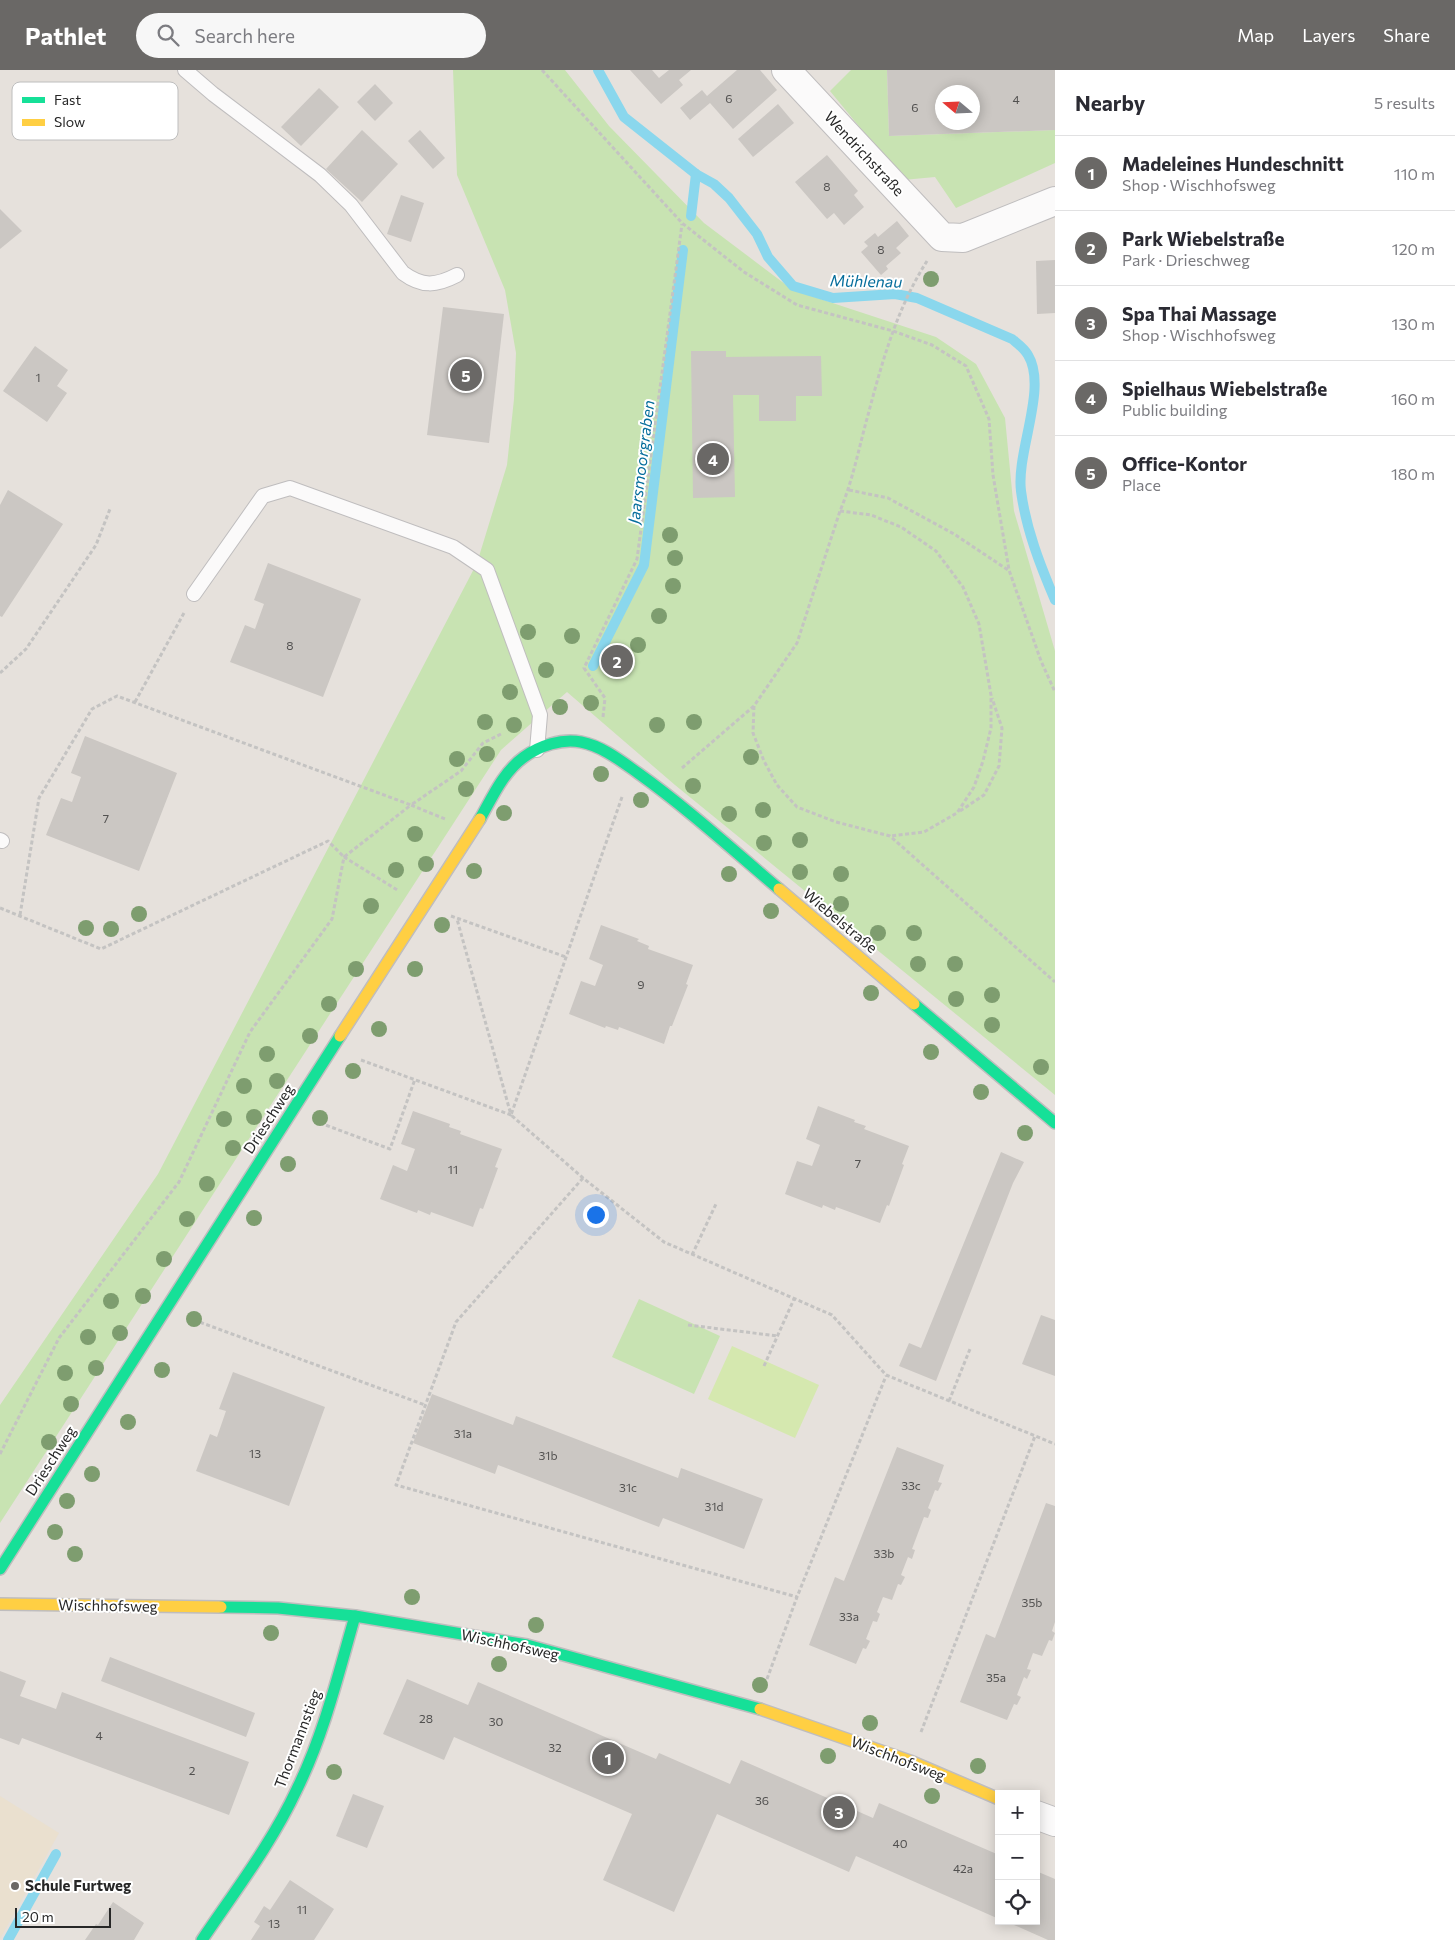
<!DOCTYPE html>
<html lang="en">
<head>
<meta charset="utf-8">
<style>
  :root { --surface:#fff; --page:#f7f7f7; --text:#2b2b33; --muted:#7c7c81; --line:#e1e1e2; --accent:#6a6866 }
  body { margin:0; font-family:Commissioner,sans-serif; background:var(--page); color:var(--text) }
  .controls { position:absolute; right:15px; bottom:15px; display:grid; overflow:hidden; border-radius:0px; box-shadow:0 2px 12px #0003 }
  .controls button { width:45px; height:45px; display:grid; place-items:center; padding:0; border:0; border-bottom:1px solid var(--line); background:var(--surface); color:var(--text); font:25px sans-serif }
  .compass { position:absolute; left:935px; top:15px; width:45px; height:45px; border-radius:50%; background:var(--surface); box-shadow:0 2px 12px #0003; rotate:289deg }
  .scale { position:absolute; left:15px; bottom:12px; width:96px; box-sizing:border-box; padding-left:5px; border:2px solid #272727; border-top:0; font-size:14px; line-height:18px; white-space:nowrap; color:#272727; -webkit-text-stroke:4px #fff; paint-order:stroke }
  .you { position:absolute; left:595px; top:1144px; width:18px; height:18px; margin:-12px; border:4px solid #fff; border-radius:50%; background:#1a73e8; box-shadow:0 0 0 8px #1a73e833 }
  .badge { display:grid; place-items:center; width:32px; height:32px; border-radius:50%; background:var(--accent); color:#fff; font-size:16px; font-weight:700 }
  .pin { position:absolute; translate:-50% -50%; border:2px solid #fff; box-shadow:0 1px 5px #0006 }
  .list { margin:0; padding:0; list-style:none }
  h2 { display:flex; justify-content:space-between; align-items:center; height:65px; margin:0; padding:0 20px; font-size:21px }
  h2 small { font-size:16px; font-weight:400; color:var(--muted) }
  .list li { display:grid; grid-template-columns:32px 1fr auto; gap:15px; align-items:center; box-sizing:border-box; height:75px; padding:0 20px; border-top:1px solid var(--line) }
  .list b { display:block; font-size:19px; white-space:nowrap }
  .list p { margin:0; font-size:16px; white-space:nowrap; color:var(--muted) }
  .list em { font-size:16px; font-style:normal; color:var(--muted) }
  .icon { flex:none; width:28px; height:28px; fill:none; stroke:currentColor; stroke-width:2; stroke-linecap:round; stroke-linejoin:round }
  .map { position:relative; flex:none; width:1055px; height:1870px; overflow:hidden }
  header { display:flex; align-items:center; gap:30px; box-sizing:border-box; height:70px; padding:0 25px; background:var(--accent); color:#fff }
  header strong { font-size:24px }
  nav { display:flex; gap:28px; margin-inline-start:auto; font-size:18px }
  .search { width:350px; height:45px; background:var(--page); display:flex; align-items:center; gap:12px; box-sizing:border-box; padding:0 18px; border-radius:28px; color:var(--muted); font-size:19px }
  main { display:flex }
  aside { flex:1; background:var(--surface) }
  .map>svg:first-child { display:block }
  .education { fill:#eae0cf }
  .green { fill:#c8e3b2 }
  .pitch { fill:#d5e8af }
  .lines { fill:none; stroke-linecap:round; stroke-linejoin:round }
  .stream { stroke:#8ad7ed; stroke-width:10 }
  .building { fill:#cbc7c3; fill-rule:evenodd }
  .lane-casing { stroke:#bfbdbe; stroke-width:16 }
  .street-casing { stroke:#bfbdbe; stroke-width:30 }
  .fast-casing { stroke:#bfbdbe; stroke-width:14 }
  .slow-casing { stroke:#bfbdbe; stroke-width:14 }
  .path { stroke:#c4c3c2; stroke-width:3; stroke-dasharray:4 2.5; stroke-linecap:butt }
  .lane { stroke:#fbfafa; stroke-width:14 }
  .street { stroke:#fbfafa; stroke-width:28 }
  .fast { stroke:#16e098; stroke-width:11 }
  .slow { stroke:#ffcf43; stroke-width:11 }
  .tree { fill:#7e9d6f }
  .poi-dot { fill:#6a6866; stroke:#fff; stroke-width:2 }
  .labels { text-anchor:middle; stroke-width:4; stroke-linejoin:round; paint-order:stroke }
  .number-label { font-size:12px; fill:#525150 }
  .street-label { font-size:15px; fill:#272727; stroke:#fff }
  .poi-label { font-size:15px; font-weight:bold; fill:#272727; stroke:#fff; text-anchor:start }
  .water-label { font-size:16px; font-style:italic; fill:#066e9c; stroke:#fff }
  .key { fill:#fff; stroke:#bebebe; stroke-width:1 }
  .key-label { font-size:14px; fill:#272727 }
</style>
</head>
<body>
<header>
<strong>Pathlet</strong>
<div class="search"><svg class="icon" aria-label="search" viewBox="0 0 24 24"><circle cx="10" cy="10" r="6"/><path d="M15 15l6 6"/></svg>Search here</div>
<nav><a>Map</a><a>Layers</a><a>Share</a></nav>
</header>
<main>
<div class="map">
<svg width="1055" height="1870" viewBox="0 0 1055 1870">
  <rect width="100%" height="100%" fill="#e6e1dc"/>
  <polygon class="education" points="0,1726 59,1763 0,1869"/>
  <g class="green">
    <polygon points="453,0 565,0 609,56 704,153 793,220 936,267 976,294 1005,348 1014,441 1055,581 1055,1025 675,715 567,622 501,680 0,1453 0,1335 158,1104 477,493 507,395 514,329 516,283 505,220 457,105"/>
    <polygon points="851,0 887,0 889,66 1055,60 1055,93 956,138 935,107 903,110 830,21"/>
    <polygon points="639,1229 720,1266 694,1324 612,1287"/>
  </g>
  <polygon class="pitch" points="732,1276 819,1315 795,1368 708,1329"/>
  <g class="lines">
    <g class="stream">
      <path d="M598,0L624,47L696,104L714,114L729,128L757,164L768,187L793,216L833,228L895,224L917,228L1012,269C1018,274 1024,278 1028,285C1048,318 1016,382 1021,421C1026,459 1040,495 1055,530"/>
      <polyline points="691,146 696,104"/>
      <polyline points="593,596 644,495 683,180"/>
      <polyline points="8,1870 56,1784"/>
    </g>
  </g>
  <g class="building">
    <polygon points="630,0 652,0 659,8 669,0 691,0 679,10 683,15 661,34"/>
    <polygon points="737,0 760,0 777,20 733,59 710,33 690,50 680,38 702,20 707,26"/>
    <path d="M887,0H1055V60L889,66ZM942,22H972V52H942Z"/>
    <polygon points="375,14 393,33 375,51 357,32"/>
    <polygon points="319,18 339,37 301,76 281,57"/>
    <polygon points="778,34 794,53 753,87 738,69"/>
    <polygon points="362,60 398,94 362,132 326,99"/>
    <polygon points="420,60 445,88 433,99 408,71"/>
    <polygon points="827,85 858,121 854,125 864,137 844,155 834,143 827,149 795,112"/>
    <polygon points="401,125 424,133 411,172 387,164"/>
    <polygon points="0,139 22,161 0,179"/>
    <polygon points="897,151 909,166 896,178 901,183 886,196 888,199 881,205 861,182 868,176 864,172 875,163 878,167"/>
    <polygon points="1055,190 1055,243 1037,244 1036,191"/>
    <polygon points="443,237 504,244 489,373 427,365"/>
    <polygon points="35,276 68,300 57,316 67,323 47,352 3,321"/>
    <polygon points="691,281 726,281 726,287 821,286 822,326 796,326 796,351 759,351 759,325 733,325 735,427 693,428"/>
    <polygon points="8,420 63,454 2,547 0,546 0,435"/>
    <polygon points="268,493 361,529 323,627 230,592 245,555 255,559 264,534 254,530"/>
    <polygon points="85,666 177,703 139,801 46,765 61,728 72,732 81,707 71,703"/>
    <polygon points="601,855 639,869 637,871 649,876 648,879 693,895 686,914 688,915 672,956 670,956 664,974 619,957 618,960 606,956 605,958 569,944 581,911 595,916 603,895 589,889"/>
    <polygon points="818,1036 855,1050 854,1052 866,1056 864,1059 909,1076 902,1094 904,1095 889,1136 887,1135 880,1153 836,1137 835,1140 823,1135 822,1138 785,1124 797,1091 812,1096 820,1075 806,1069"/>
    <polygon points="413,1041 450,1054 449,1057 461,1061 460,1064 502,1079 495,1097 498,1098 483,1139 480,1138 473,1157 431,1142 430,1145 418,1140 417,1143 380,1129 393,1095 407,1101 415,1079 401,1074"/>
    <polygon points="1001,1082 1024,1092 1013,1113 936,1311 899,1296 909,1273 921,1278"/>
    <polygon points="1041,1245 1055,1250 1055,1306 1022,1294"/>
    <polygon points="233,1302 325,1337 289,1436 196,1401 210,1364 217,1367 226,1341 219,1339"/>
    <polygon points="432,1324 513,1355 516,1346 678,1408 681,1398 763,1429 744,1479 663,1448 659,1457 498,1395 495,1404 413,1373"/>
    <polygon points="897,1377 944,1395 938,1412 942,1413 938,1421 935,1420 928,1438 931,1440 928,1448 924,1447 912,1479 915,1480 912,1489 908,1487 901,1505 905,1507 901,1515 898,1514 892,1530 883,1527 877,1542 880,1544 877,1552 873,1551 866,1569 870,1571 866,1579 863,1578 856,1594 809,1575 835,1507 844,1511"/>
    <polygon points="1046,1433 1055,1436 1055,1552 1052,1561 1055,1563 1052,1571 1049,1570 1042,1586 1033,1583 1027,1599 1031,1600 1027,1609 1024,1607 1017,1625 1021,1627 1017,1635 1014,1634 1007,1650 960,1632 986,1564 995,1568"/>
    <polygon points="110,1587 255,1643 246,1667 101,1611"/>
    <polygon points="0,1601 26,1611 20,1626 56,1639 62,1622 249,1692 229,1745 22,1668 19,1675 0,1668"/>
    <polygon points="407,1609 468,1635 478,1612 656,1689 659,1683 730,1714 741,1690 873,1748 879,1733 999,1785 999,1849 856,1786 849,1802 717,1744 674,1842 603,1810 632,1744 454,1667 444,1690 383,1664"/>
    <polygon points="353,1724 384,1736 367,1778 336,1766"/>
    <polygon points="1036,1801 1055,1809 1055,1870 1048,1870 1005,1851 1036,1851"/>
    <polygon points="290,1810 334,1839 314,1870 251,1870 260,1856 254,1852 264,1836 270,1840"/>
    <polygon points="113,1832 144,1853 134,1870 85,1870 96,1854 98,1855"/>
  </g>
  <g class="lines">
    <g class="lane-casing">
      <g id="lane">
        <path d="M185,0L213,24L320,105L351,135L403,203C422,217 436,216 457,205"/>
        <polyline points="194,524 263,426 290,418 453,477 487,500 540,645 537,680"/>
        <polyline points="0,770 2,771"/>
      </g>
    </g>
    <g class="street-casing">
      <g id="street">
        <polyline points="786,0 942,167 963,168 1055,131"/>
        <polyline points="1036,1745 1055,1752"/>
      </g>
    </g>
    <g class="fast-casing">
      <g id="fast">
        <path d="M480,749C492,728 503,702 524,687C539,676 562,668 581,672C602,676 621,691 638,703C687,738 733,780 779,819"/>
        <polyline points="914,934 1055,1053"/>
        <polyline points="0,1499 340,966"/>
        <polyline points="221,1537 278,1538 355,1546 527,1575 760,1639"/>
        <path d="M202,1870C235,1821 272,1773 297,1719C324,1664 338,1605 355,1546"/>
      </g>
    </g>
    <g class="slow-casing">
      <g id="slow">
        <polyline points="779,819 914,934"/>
        <polyline points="340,966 480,749"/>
        <polyline points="0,1534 221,1537"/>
        <polyline points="760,1639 910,1691 999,1729"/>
      </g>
    </g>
    <g class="path">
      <polyline points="542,0 682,153 744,202 797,235 893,261 932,275 966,296 989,349 993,405 1009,500 1041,591 1055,622"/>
      <polyline points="849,420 888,428 954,464 1008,500"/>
      <polyline points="840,441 871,445 901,457 936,481 963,517 979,554 991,625 991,658 983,691 974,717 957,743 924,762 890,766"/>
      <polyline points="0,603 26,579 96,475 110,439"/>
      <polyline points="135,632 184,543"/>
      <polyline points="754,636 753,663 764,691 777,715 797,737 836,752 890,766 1055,912"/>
      <polyline points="603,647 605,628 584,598 637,489 682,154"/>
      <path d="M682,698L754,636L797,573L840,441C853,410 859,377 868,345C882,292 897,238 927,191"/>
      <polyline points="622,727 511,1045 583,1108 664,1172 832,1245 886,1305 1055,1374"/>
      <polyline points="960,741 984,725 999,696 1002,658 992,628"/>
      <polyline points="0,838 101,879 328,771 344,787 411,735 445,749"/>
      <polyline points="20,845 39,728 92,639 117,626 411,735 461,701 483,673 501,664"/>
      <polyline points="451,846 566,887"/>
      <polyline points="361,990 511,1045 457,849"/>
      <polyline points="320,1053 390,1079 415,1009"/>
      <polyline points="583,1108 456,1252 396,1415 797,1527"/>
      <polyline points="692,1185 716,1134"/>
      <polyline points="194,1250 425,1335"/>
      <polyline points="688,1255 778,1266"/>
      <polyline points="764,1296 794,1229"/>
      <polyline points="949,1331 970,1279"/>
      <polyline points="0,1384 59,1268 179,1112 250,962 332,849 344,787 399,821"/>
      <polyline points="767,1609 797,1527 886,1306"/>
      <polyline points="921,1662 1035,1366"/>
    </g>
    <use href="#lane" class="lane"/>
    <use href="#street" class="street"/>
    <use href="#fast" class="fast"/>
    <use href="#slow" class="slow"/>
  </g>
  <g class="tree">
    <circle cx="931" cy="209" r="8"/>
    <circle cx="670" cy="465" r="8"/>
    <circle cx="675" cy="488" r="8"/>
    <circle cx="673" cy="516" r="8"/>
    <circle cx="659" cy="546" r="8"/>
    <circle cx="528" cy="562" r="8"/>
    <circle cx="572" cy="566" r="8"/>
    <circle cx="638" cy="575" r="8"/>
    <circle cx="546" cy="600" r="8"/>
    <circle cx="510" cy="622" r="8"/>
    <circle cx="591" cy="633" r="8"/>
    <circle cx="560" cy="637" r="8"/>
    <circle cx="485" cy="652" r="8"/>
    <circle cx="694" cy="652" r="8"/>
    <circle cx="514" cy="655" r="8"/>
    <circle cx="657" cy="655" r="8"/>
    <circle cx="487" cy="684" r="8"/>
    <circle cx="751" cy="687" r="8"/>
    <circle cx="457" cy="689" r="8"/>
    <circle cx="601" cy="704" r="8"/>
    <circle cx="693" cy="716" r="8"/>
    <circle cx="466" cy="719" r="8"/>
    <circle cx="641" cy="730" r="8"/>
    <circle cx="763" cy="740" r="8"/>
    <circle cx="504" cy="743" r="8"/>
    <circle cx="729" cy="744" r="8"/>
    <circle cx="415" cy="764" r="8"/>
    <circle cx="800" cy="770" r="8"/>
    <circle cx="764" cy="773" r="8"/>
    <circle cx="426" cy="794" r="8"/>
    <circle cx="396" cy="800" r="8"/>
    <circle cx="474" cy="801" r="8"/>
    <circle cx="800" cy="802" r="8"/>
    <circle cx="729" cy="804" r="8"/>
    <circle cx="841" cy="804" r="8"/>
    <circle cx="841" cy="834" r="8"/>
    <circle cx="371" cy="836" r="8"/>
    <circle cx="771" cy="841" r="8"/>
    <circle cx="139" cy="844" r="8"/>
    <circle cx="442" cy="855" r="8"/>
    <circle cx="86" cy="858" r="8"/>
    <circle cx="111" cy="859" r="8"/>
    <circle cx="878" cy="863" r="8"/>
    <circle cx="914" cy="863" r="8"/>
    <circle cx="918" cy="894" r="8"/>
    <circle cx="955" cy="894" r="8"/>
    <circle cx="356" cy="899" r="8"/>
    <circle cx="415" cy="899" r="8"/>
    <circle cx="871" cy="923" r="8"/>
    <circle cx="992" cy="925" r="8"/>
    <circle cx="956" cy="929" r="8"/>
    <circle cx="329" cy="934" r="8"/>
    <circle cx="992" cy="955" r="8"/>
    <circle cx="379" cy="959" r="8"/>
    <circle cx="310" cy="966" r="8"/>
    <circle cx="931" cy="982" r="8"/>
    <circle cx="267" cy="984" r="8"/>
    <circle cx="1041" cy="997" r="8"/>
    <circle cx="353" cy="1001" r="8"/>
    <circle cx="277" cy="1011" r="8"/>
    <circle cx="244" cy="1016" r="8"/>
    <circle cx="981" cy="1022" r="8"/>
    <circle cx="254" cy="1047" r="8"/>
    <circle cx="320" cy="1048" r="8"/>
    <circle cx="224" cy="1049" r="8"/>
    <circle cx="1025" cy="1063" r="8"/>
    <circle cx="233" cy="1078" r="8"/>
    <circle cx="288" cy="1094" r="8"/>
    <circle cx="207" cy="1114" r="8"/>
    <circle cx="254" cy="1148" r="8"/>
    <circle cx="187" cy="1149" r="8"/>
    <circle cx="164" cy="1189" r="8"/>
    <circle cx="143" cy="1226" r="8"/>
    <circle cx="111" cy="1231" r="8"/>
    <circle cx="194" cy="1249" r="8"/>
    <circle cx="120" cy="1263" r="8"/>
    <circle cx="88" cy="1267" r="8"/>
    <circle cx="96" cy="1298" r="8"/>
    <circle cx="162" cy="1300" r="8"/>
    <circle cx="65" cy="1303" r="8"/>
    <circle cx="71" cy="1334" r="8"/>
    <circle cx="128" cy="1352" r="8"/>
    <circle cx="49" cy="1372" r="8"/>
    <circle cx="92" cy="1404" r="8"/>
    <circle cx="67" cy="1431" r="8"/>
    <circle cx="55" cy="1462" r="8"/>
    <circle cx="75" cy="1484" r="8"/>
    <circle cx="412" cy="1527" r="8"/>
    <circle cx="536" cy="1555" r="8"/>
    <circle cx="271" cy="1563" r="8"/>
    <circle cx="499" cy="1594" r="8"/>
    <circle cx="760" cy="1615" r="8"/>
    <circle cx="870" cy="1653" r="8"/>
    <circle cx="828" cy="1686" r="8"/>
    <circle cx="978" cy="1696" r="8"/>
    <circle cx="334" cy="1702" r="8"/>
    <circle cx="932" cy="1726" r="8"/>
  </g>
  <circle class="poi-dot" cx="15" cy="1816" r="5"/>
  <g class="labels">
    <g class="number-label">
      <text x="729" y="33">6</text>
      <text x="1016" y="34">4</text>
      <text x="915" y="42">6</text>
      <text x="827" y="121">8</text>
      <text x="881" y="184">8</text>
      <text x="38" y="312">1</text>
      <text x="290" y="580">8</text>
      <text x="106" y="753">7</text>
      <text x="641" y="919">9</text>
      <text x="858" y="1098">7</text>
      <text x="453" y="1104">11</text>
      <text x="463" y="1368">31a</text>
      <text x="255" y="1388">13</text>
      <text x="548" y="1390">31b</text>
      <text x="911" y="1420">33c</text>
      <text x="628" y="1422">31c</text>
      <text x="714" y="1441">31d</text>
      <text x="884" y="1488">33b</text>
      <text x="1032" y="1537">35b</text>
      <text x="849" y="1551">33a</text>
      <text x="996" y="1612">35a</text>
      <text x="426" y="1653">28</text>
      <text x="496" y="1656">30</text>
      <text x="99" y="1670">4</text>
      <text x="555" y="1682">32</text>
      <text x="192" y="1705">2</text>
      <text x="762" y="1735">36</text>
      <text x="900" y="1778">40</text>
      <text x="963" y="1803">42a</text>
      <text x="302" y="1844">11</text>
      <text x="274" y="1858">13</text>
    </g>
    <g class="street-label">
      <text transform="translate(864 84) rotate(47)" y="5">Wendrichstraße</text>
      <text transform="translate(840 851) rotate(40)" y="5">Wiebelstraße</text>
      <text transform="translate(269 1049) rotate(-57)" y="5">Drieschweg</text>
      <text transform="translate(51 1391) rotate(-57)" y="5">Drieschweg</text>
      <text transform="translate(108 1536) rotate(1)" y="5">Wischhofsweg</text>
      <text transform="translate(510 1575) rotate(12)" y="5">Wischhofsweg</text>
      <text transform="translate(298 1669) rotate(-69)" y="5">Thormannstieg</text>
      <text transform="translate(898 1689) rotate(21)" y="5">Wischhofsweg</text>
    </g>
    <g class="poi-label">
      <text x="25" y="1821">Schule Furtweg</text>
    </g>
    <g class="water-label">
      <text transform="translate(866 211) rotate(1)" y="6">Mühlenau</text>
      <text transform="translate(641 392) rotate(-83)" y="6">Jaarsmoorgraben</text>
    </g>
  </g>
  <rect x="12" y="12" width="166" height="58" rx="8" class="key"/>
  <rect x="22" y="27" width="23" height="6" fill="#16e098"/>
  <rect x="22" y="49" width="23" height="7" fill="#ffcf43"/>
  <g class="key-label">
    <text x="54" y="35">Fast</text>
    <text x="54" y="57">Slow</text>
  </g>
</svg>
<div class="controls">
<button>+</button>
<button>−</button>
<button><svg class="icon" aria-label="locate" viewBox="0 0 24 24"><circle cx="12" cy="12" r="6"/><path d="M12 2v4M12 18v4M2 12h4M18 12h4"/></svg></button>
</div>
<svg class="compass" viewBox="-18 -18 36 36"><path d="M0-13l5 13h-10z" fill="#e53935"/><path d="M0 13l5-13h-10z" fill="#7c7c81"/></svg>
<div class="scale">20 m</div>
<div class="you"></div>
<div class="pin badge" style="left:608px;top:1688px">1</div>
<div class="pin badge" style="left:617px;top:591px">2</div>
<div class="pin badge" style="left:839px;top:1742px">3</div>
<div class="pin badge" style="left:713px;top:389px">4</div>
<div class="pin badge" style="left:466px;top:305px">5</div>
</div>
<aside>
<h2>Nearby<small>5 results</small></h2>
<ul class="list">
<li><span class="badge">1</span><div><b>Madeleines Hundeschnitt</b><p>Shop · Wischhofsweg</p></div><em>110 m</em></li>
<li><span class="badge">2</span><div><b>Park Wiebelstraße</b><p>Park · Drieschweg</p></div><em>120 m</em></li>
<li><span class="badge">3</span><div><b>Spa Thai Massage</b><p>Shop · Wischhofsweg</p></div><em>130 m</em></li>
<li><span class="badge">4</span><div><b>Spielhaus Wiebelstraße</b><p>Public building</p></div><em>160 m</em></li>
<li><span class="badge">5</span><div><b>Office-Kontor</b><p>Place</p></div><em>180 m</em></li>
</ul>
</aside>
</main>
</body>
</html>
